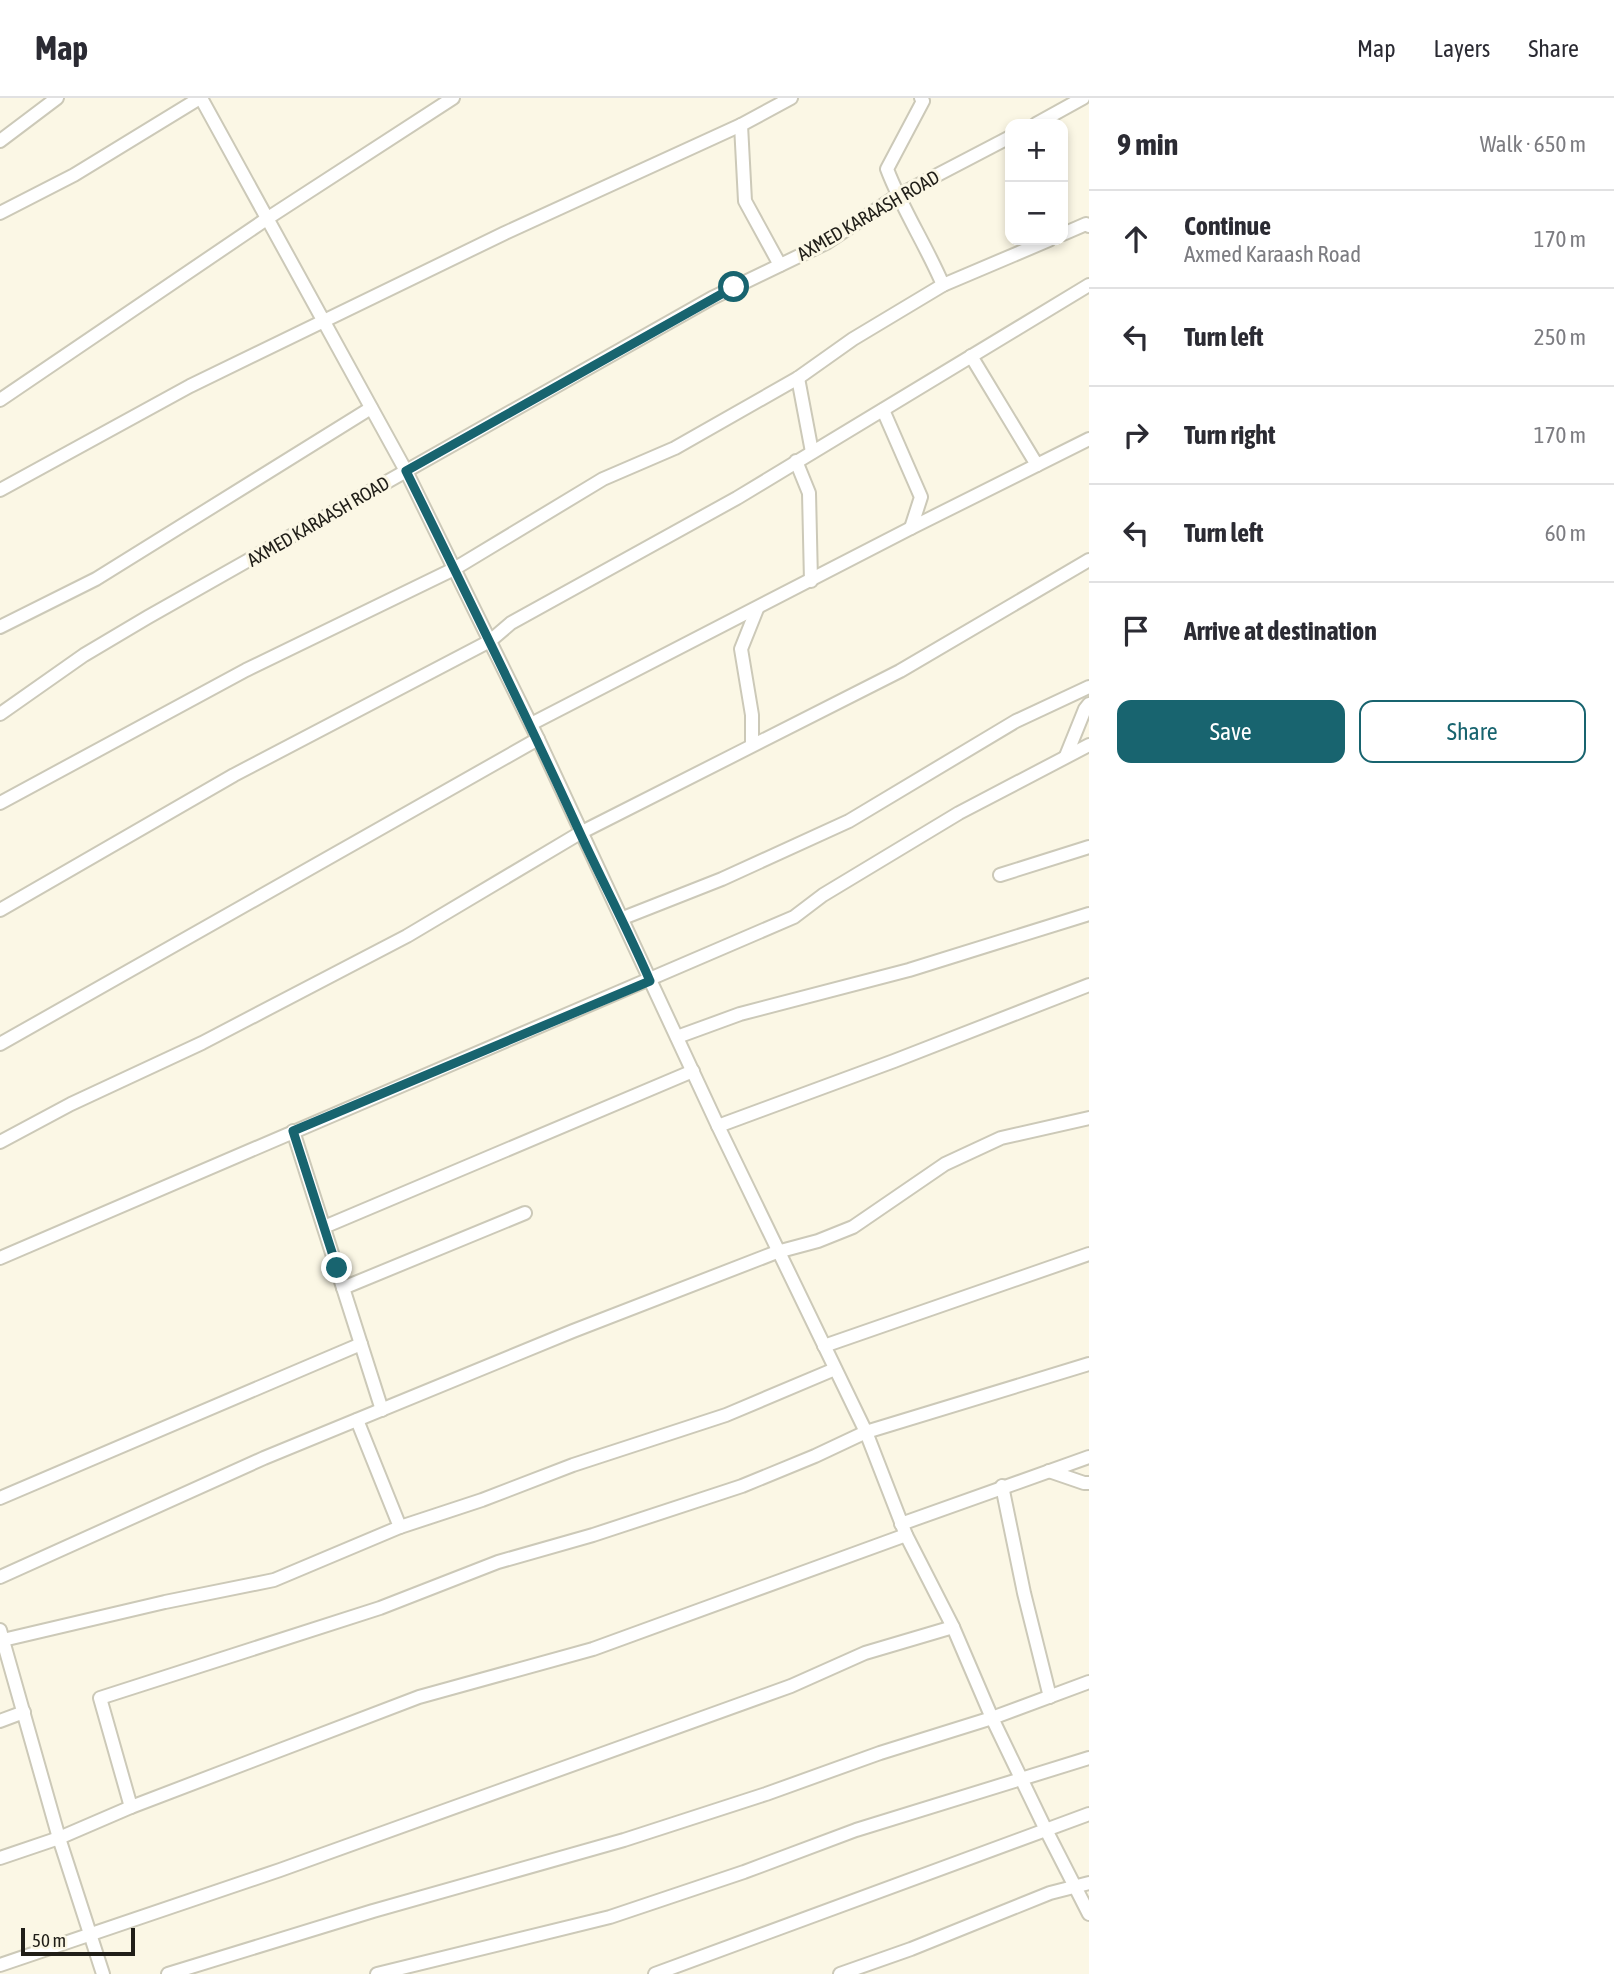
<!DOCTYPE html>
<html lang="en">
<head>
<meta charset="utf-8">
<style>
  :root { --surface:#fff; --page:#f2f2f3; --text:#2b2b33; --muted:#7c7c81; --line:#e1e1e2; --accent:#18646f }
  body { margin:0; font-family:"Asap Condensed",sans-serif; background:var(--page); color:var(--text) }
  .controls { position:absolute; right:21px; top:21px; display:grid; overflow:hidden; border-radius:14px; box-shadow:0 4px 10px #0003 }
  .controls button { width:63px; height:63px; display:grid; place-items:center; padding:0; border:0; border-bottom:2px solid var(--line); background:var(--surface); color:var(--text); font:35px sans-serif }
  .scale { position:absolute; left:21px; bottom:18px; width:114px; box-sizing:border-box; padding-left:7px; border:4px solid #201e18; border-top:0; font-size:19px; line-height:24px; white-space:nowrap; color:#201e18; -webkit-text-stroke:5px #fbf7e5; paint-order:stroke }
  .stop { position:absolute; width:21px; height:21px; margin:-16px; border:5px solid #18646f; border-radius:50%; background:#fff }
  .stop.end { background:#18646f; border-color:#fff; box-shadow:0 2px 7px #0008 }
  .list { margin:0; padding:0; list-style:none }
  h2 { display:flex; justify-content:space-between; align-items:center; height:91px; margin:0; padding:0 28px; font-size:30px }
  h2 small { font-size:23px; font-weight:400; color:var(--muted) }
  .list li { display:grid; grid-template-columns:46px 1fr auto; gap:21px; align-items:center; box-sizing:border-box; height:98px; padding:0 28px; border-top:2px solid var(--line) }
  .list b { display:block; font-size:26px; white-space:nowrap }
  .list p { margin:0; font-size:23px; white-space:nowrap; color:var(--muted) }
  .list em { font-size:23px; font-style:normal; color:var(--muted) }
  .actions { display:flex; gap:14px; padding:21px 28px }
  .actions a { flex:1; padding:16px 0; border:2px solid var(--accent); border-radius:14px; text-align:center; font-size:24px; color:var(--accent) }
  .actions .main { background:var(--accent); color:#fff }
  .icon { flex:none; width:38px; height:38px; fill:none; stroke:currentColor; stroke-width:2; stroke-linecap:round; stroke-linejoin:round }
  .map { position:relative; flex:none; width:1089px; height:1876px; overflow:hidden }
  header { display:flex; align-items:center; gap:42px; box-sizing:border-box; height:98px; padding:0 35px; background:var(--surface); border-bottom:2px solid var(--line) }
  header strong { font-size:33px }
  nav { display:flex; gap:38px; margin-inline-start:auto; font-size:24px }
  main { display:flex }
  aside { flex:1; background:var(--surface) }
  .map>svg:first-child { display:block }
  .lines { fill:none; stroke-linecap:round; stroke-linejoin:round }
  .minor-casing { stroke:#ccc9b8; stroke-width:16 }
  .minor { stroke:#fff; stroke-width:12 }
  .route { stroke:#18646f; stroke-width:9 }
  .labels { text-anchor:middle; stroke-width:6; stroke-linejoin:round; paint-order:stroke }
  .street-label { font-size:19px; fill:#201e18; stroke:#fbf7e5 }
</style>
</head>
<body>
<header>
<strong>Map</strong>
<nav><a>Map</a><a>Layers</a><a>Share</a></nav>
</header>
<main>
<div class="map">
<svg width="1089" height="1876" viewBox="0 0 1089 1876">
  <rect width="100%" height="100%" fill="#fbf7e5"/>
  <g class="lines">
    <g class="minor-casing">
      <g id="minor">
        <polyline points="201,0 406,373 538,641 718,1028 866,1334 906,1437 953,1529 992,1620 1045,1730 1089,1816"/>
        <path d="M921,0L923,3L887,71C902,111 926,147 943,187"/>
        <polyline points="1036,26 1083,0"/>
        <polyline points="741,27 745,103 780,167"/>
        <polyline points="0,43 57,0"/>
        <polyline points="0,115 74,77 200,0"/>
        <polyline points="1063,136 1086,126 1089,128"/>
        <polyline points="971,258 1037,367"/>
        <polyline points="798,280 812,354"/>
        <polyline points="0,302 268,120 453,0"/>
        <polyline points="883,312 921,399 911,430"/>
        <polyline points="796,363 809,395 811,483"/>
        <polyline points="0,392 190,288 505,135 741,27 791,0"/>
        <polyline points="0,529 96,481 371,310"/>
        <polyline points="0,616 84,557 148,519 712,200 826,145 897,98 1010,39"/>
        <polyline points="531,626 911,430 1089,341"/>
        <polyline points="752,647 752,617 741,551 757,511"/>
        <polyline points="1066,658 1085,611 1089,606"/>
        <polyline points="0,705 246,572 454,471 603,381 675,350 798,280 853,241 943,187 1049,142"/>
        <polyline points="1000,777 1089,749"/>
        <polyline points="0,812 234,677 490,543 511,525 737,400 1089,187"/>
        <polyline points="623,820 722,781 849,723 1016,623 1089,589"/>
        <polyline points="677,939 740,916 909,872 1089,816"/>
        <polyline points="0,946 538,641"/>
        <polyline points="718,1028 894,963 1089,887"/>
        <polyline points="293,1033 382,1312"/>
        <polyline points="0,1044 71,1006 202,945 407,838 580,735 900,573 1089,462"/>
        <polyline points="324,1129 693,973"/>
        <polyline points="0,1160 794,819 823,797 959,715 1089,647"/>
        <polyline points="343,1190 525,1115"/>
        <polyline points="824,1248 1089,1156"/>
        <polyline points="1049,1373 1084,1385 1089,1385"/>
        <polyline points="1002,1388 1024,1495 1050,1599"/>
        <polyline points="0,1400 361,1246"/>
        <polyline points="901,1426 1089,1359"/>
        <polyline points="400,1429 482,1402 573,1367 726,1317 835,1271"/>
        <polyline points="0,1479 264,1360 573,1233 777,1154 818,1143 853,1129 945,1066 1001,1040 1089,1020"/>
        <polyline points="0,1532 59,1740 103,1876"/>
        <polyline points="3,1542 165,1504 274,1482 400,1429 357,1322"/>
        <polyline points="0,1623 24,1614"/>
        <polyline points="131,1709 100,1600 380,1510 498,1464 593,1437 742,1388 815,1358 866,1334 1089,1266"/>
        <polyline points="0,1760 59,1740 131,1709 419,1599 593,1551 906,1437"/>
        <polyline points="0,1867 280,1772 791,1588 865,1555 953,1529"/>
        <polyline points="168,1876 373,1813 624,1742 766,1696 880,1655 992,1620 1089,1584"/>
        <polyline points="377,1876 610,1819 744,1774 856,1732 1089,1660"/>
        <polyline points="655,1876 1089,1716"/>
        <polyline points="840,1876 911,1851 1050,1795 1089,1785"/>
      </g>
    </g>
    <use href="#minor" class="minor"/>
  </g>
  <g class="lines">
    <path class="route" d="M337,1170L293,1033L650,883C628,832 602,783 579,733C524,612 465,493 406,373L734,189"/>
  </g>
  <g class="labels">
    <g class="street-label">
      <text transform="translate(868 117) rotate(-30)" y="7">AXMED KARAASH ROAD</text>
      <text transform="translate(318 423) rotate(-30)" y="7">AXMED KARAASH ROAD</text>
    </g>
  </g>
</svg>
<div class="controls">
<button>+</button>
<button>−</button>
</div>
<div class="scale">50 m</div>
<div class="stop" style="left:734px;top:189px"></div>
<div class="stop end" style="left:337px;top:1170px"></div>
</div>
<aside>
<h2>9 min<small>Walk · 650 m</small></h2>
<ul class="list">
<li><svg class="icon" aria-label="ahead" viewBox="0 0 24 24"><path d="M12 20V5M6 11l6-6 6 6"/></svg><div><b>Continue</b><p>Axmed Karaash Road</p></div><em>170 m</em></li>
<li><svg class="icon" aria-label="left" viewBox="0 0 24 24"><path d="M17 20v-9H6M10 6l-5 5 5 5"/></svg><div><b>Turn left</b></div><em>250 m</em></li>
<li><svg class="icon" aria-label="right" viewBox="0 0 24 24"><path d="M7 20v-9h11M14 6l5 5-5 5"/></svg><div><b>Turn right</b></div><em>170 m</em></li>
<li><svg class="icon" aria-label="left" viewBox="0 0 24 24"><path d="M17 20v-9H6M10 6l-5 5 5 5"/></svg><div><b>Turn left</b></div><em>60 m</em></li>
<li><svg class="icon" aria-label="arrive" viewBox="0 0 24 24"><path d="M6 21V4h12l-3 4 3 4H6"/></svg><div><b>Arrive at destination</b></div></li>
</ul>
<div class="actions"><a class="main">Save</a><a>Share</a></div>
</aside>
</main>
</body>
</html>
